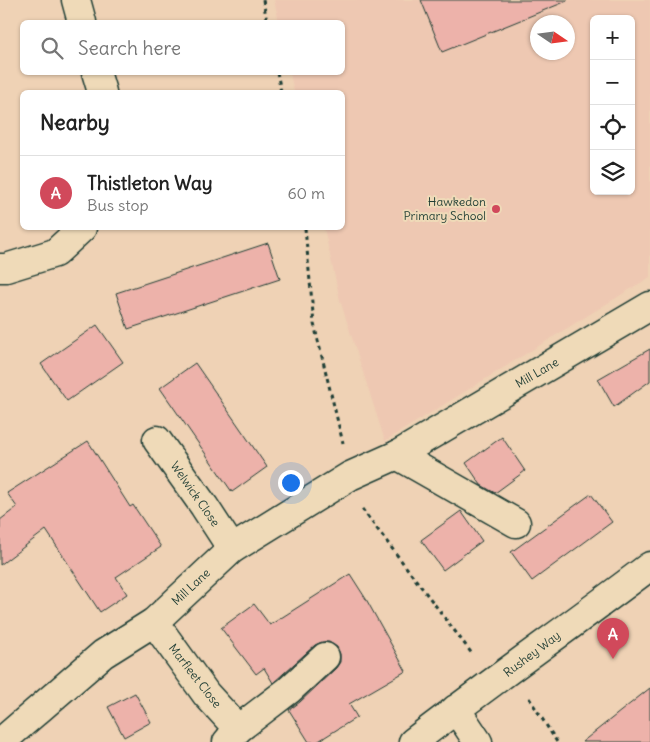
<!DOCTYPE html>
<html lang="en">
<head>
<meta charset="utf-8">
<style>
  :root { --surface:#fff; --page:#f6f6f6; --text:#222; --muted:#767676; --line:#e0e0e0; --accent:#d1495b }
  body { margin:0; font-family:Delius,sans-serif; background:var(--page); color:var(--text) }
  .controls { position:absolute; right:15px; top:15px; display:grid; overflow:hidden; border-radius:8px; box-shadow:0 1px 4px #0004 }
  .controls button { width:45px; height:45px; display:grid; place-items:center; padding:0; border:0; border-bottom:1px solid var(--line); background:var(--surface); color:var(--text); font:25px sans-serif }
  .compass { position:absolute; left:530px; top:15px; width:45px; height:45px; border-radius:50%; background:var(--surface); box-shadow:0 1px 4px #0004; rotate:103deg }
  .you { position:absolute; left:290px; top:482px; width:18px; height:18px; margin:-12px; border:4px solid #fff; border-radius:50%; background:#1a73e8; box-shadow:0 0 0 8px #1a73e833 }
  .badge { display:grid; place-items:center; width:32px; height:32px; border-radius:50%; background:var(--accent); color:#fff; font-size:16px; font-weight:700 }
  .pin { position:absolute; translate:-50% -41px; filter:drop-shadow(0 1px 2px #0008) }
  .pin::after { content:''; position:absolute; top:26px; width:18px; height:15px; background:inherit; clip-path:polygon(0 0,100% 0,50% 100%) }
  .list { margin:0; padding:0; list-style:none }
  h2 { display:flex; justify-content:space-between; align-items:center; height:65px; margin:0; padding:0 20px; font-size:21px }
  h2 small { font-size:16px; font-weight:400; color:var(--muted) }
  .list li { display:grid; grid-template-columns:32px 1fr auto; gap:15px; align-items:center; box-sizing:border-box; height:75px; padding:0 20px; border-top:1px solid var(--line) }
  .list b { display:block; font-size:19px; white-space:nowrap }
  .list p { margin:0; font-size:16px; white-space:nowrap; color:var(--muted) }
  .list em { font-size:16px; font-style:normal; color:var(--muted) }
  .icon { flex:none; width:28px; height:28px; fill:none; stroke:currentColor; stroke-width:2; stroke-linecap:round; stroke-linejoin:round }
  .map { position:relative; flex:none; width:650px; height:742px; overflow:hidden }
  .search { position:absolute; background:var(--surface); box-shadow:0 1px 4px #0004; left:20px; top:20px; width:325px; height:55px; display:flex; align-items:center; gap:12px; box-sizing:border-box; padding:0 18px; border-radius:8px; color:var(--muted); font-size:19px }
  .panel { position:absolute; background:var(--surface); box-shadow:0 1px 4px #0004; left:20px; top:90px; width:325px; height:140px; border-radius:8px }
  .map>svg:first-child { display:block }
  .built { fill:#eec8b2; fill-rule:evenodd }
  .building { fill:#edb2aa; stroke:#1f3d34 }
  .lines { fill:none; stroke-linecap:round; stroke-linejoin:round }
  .minor-casing { stroke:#1f3d34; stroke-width:31 }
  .path { stroke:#1f3d34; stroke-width:3; stroke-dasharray:4 4; stroke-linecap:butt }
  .minor { stroke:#efdab8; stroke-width:28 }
  .poi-dot { fill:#d1495b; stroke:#efdab8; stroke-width:2 }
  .labels { text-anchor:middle; stroke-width:4; stroke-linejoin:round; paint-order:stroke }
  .poi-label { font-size:12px; fill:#1f3d34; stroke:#efdab8; text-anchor:end }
  .street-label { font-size:12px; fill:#1f3d34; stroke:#efdab8 }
</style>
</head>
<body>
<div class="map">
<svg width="650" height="742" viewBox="0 0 650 742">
  <rect width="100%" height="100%" fill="#efd2b5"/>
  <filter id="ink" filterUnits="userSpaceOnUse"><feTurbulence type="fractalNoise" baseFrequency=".02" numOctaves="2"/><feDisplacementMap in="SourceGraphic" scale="10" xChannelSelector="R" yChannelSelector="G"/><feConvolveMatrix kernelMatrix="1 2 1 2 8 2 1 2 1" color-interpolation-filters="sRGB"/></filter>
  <g filter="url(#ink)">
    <path class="built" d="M274,0H650V277L385,441L340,300L324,228H342V92H294L290,73L342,72V22H279ZM594,19H631V191H594ZM538,22H568V52H538Z"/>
    <g class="building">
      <polygon points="421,0 567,0 567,1 442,52"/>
      <polygon points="268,243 280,279 128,329 116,293"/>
      <polygon points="97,325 123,362 67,401 41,364"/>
      <polygon points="650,349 650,381 614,407 598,379"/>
      <polygon points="195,363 267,467 232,492 160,388"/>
      <polygon points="502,437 525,471 495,493 481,485 466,463"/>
      <polygon points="88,441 130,507 133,505 161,547 116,577 127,594 100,612 46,530 0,565 0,520 17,507 7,493"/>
      <polygon points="591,494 612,522 532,581 511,552"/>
      <polygon points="461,511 482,541 443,570 421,540"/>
      <polygon points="350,574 366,599 406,671 349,704 357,717 317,742 309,742 289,710 300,702 336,668 340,662 340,654 337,647 329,642 322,642 315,645 273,683 264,668 256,674 221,628 254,604 270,625"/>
      <polygon points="650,688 650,742 582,742"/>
      <polygon points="135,693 151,722 124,737 108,707"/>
    </g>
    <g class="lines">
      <g class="minor-casing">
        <g id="minor">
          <polyline points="76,0 82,22"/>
          <polyline points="96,72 102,92"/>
          <polyline points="0,268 6,268 55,253 82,228"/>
          <polyline points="157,440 204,506 232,549"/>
          <polyline points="397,455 516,523"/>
          <polyline points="154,622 206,694 238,729"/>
          <polyline points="456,709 478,742"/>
          <polyline points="1,742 103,654 154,622 232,549 350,476 397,455 650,306"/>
          <polyline points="227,742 238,729 289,690 325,657"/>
          <path d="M413,742C491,682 572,625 650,566"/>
        </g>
      </g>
      <g class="path">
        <polyline points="263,0 267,22"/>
        <polyline points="277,72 281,92"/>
        <polyline points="305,228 314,324 343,443"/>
        <polyline points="362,509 473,655"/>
        <polyline points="529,698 557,742"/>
      </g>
      <use href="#minor" class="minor"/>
    </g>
  </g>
  <circle class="poi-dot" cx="496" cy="209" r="5"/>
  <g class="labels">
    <g class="poi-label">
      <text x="486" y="206">Hawkedon<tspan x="486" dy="14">Primary School</tspan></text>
    </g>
    <g class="street-label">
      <text transform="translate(537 373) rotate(-30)" y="4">Mill Lane</text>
      <text transform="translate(195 494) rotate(55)" y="4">Welwick Close</text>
      <text transform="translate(191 587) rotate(-43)" y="4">Mill Lane</text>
      <text transform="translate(532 654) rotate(-37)" y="4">Rushey Way</text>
      <text transform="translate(195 676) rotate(52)" y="4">Marfleet Close</text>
    </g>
  </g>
</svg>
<div class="controls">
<button>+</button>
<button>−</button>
<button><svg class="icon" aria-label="locate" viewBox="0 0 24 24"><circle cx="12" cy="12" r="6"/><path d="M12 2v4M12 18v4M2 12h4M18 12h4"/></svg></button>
<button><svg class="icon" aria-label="layers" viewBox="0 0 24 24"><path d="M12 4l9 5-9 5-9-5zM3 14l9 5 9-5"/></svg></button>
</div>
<svg class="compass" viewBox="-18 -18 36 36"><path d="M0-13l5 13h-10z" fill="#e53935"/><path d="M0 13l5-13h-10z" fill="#767676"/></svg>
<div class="you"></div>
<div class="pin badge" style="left:613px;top:659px">A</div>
<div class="search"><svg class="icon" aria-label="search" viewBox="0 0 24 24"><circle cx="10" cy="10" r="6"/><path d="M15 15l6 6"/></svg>Search here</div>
<section class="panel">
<h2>Nearby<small></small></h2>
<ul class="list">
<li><span class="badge">A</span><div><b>Thistleton Way</b><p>Bus stop</p></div><em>60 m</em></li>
</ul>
</section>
</div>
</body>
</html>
